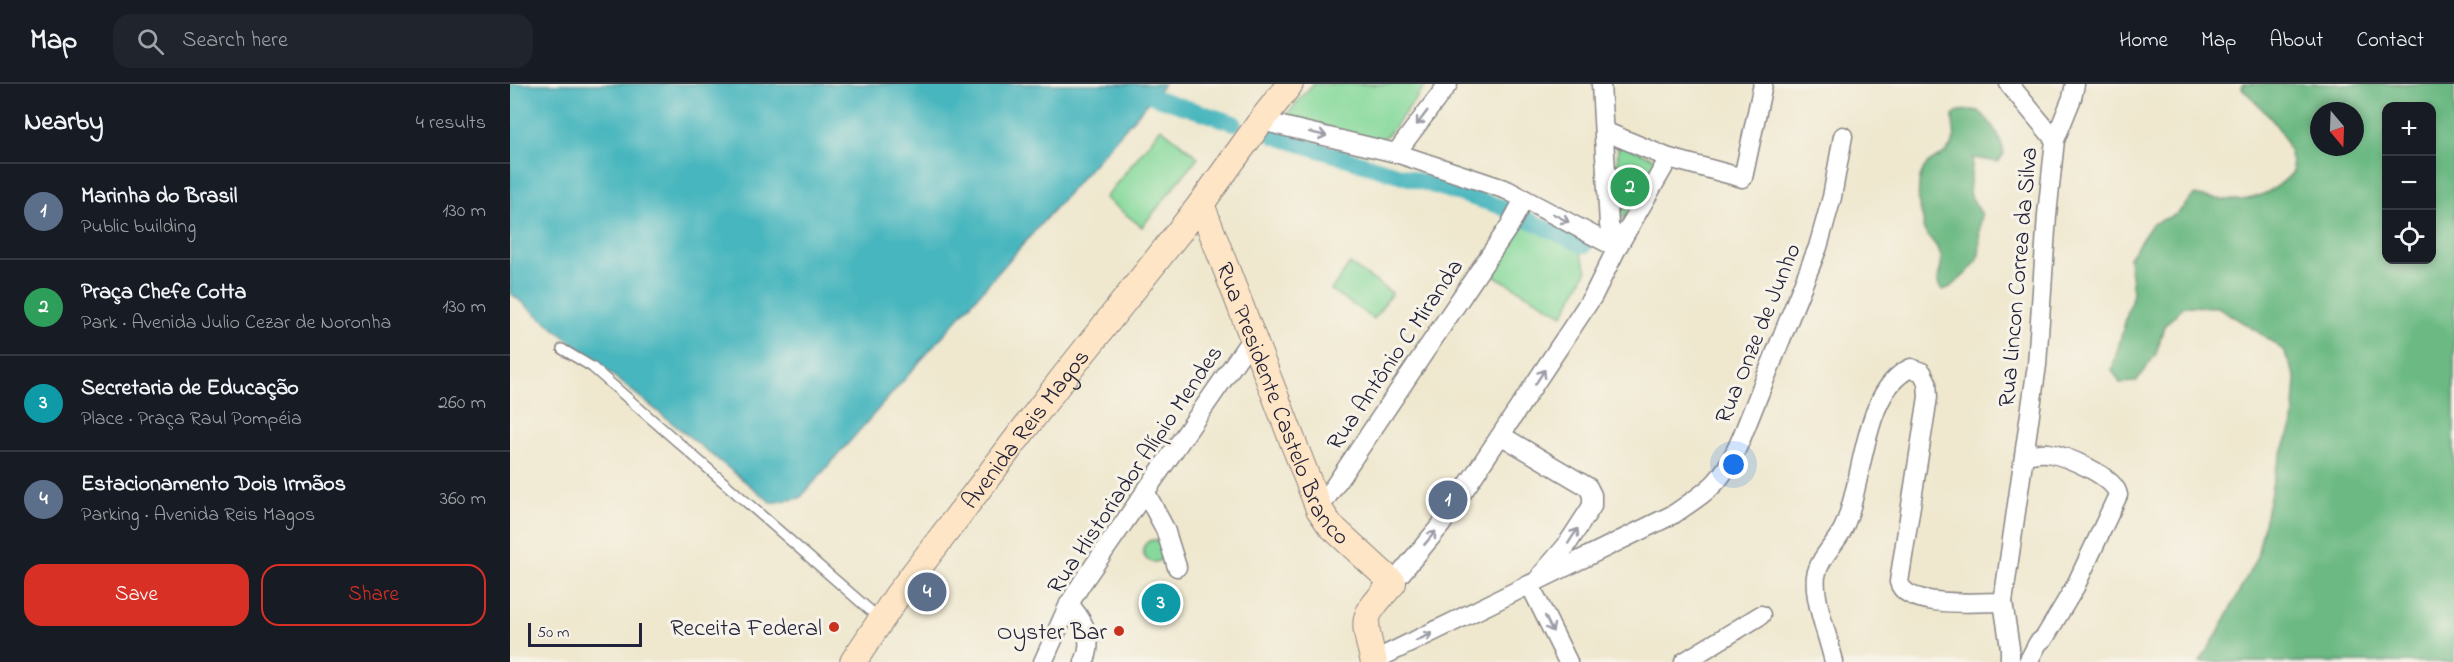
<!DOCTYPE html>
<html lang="en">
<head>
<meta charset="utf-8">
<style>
  :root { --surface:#171b24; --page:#20242c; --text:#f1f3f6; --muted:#9ea1a6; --line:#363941; --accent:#d93025 }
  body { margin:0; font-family:"Indie Flower",sans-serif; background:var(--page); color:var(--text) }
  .controls { position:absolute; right:18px; top:18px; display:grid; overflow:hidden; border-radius:12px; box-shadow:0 3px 9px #0003 }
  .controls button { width:54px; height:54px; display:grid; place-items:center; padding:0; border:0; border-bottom:2px solid var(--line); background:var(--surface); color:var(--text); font:30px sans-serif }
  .compass { position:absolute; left:1800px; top:18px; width:54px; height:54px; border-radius:50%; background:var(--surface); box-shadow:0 3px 9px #0003; rotate:161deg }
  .scale { position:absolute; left:18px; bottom:15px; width:114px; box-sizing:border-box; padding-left:6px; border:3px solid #22223b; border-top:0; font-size:16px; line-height:21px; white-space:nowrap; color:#22223b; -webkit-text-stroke:4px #f7f3e8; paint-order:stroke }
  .you { position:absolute; left:1224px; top:381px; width:21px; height:21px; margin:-15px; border:4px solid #fff; border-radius:50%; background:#1a73e8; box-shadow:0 0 0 9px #1a73e833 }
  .badge { display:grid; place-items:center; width:39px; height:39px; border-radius:50%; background:var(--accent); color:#fff; font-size:20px; font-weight:700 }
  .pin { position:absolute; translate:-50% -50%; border:3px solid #fff; box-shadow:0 2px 6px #0006 }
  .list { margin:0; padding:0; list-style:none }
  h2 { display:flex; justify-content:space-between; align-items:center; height:78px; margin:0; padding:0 24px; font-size:26px }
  h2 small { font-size:20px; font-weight:400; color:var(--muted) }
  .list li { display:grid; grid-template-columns:39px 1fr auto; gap:18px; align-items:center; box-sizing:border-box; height:96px; padding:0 24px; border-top:2px solid var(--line) }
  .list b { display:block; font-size:22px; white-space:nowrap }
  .list p { margin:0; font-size:20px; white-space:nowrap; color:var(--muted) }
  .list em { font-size:20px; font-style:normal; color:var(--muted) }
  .actions { display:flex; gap:12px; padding:18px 24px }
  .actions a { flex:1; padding:14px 0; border:2px solid var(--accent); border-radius:18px; text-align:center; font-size:21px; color:var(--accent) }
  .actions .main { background:var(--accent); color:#fff }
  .icon { flex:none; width:33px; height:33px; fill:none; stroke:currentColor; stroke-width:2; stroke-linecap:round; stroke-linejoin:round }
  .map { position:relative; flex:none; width:1944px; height:578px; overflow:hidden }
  header { display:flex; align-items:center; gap:36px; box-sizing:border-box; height:84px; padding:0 30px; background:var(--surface); border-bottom:2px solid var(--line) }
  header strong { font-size:28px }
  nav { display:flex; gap:33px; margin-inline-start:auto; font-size:21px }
  .search { width:420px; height:54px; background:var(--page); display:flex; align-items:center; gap:15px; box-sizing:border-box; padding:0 21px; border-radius:18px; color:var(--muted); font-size:22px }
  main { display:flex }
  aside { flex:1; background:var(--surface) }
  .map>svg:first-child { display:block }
  .green { fill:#86d99b; stroke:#547e6b; stroke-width:1.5 }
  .forest { fill:#6cb983; stroke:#476e5f; stroke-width:1.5; fill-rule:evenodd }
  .water { fill:#46b6be; stroke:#346c7c; stroke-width:1.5 }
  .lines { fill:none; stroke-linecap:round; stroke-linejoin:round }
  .canal { stroke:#46b6be; stroke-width:16 }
  .lane-casing { stroke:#888585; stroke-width:12 }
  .street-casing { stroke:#888585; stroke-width:21 }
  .secondary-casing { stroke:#888585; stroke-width:28 }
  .lane { stroke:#fff; stroke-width:9 }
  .street { stroke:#fff; stroke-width:18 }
  .secondary { stroke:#fee5c5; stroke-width:26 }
  .oneway { stroke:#9c9ca7 }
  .poi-dot { fill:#c8321e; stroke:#f7f3e8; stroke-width:2 }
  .labels { text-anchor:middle; stroke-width:6; stroke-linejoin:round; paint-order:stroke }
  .street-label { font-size:24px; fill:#22223b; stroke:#f7f3e8 }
  .poi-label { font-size:24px; fill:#22223b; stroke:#f7f3e8; text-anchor:end }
</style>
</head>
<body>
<header>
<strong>Map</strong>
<div class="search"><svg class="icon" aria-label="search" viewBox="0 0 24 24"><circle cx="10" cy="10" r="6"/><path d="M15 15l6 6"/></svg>Search here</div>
<nav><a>Home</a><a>Map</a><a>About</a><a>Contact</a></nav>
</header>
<main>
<aside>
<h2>Nearby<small>4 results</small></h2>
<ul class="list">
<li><span class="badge" style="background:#5c6f8a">1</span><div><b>Marinha do Brasil</b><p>Public building</p></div><em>130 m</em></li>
<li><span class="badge" style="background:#2e9e5b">2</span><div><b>Praça Chefe Cotta</b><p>Park · Avenida Julio Cezar de Noronha</p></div><em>130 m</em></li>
<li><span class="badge" style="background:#0f9aa8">3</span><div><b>Secretaria de Educação</b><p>Place · Praça Raul Pompéia</p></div><em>260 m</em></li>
<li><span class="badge" style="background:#5c6f8a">4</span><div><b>Estacionamento Dois Irmãos</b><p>Parking · Avenida Reis Magos</p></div><em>360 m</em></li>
</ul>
<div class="actions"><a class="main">Save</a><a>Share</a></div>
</aside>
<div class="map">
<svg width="1944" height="578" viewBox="0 0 1944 578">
  <rect width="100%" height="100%" fill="#f7f3e8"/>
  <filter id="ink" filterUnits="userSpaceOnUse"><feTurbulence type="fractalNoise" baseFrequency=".0167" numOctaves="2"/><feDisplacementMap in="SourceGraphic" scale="12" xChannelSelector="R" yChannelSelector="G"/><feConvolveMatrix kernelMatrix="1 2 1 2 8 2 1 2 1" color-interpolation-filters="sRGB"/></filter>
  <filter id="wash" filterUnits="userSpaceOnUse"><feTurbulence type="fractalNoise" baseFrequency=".008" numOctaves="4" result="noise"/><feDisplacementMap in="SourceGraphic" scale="24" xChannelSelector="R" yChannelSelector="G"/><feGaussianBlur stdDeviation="1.35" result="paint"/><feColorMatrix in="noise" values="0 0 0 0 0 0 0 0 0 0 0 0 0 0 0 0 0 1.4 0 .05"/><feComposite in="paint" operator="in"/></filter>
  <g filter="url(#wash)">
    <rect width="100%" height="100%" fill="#efe8cf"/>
    <g class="green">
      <polygon points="803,0 917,0 878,51 868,57 775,33"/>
      <polygon points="651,44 688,73 632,143 595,114"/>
      <polygon points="1108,59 1148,76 1118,131 1111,135 1106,130"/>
      <polygon points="1015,139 1070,168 1077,186 1053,231 983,191"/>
      <polygon points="840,180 882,209 864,235 821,206"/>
      <circle cx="644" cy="467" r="11"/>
    </g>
    <g class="forest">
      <path d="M1733,0H1944V578H1690L1708,549L1747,473L1766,384L1783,340L1786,294L1773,266L1745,246L1708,223L1674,222L1654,242L1646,270L1626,298L1610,299L1602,286L1623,209L1619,174L1642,140L1667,130L1684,111C1724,120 1754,120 1783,88C1780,48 1759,32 1732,4ZM1876,22H1922V176H1876ZM1809,27H1845V63H1809Z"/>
      <path d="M1461,26L1469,27C1482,39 1491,52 1494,70L1488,78L1463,74L1459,109L1472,131C1463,162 1482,168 1451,194C1445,200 1440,205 1432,206C1422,196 1434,186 1431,173C1429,161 1418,155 1413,144C1415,135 1411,130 1409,121C1408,110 1408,99 1412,88C1417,73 1438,75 1444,55C1446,48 1442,40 1443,32L1449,27Z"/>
    </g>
    <polygon class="water" points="0,0 654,0 290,414 262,419 0,209"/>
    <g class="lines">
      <g class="canal">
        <polyline points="644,13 724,39"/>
        <polyline points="764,52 989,122 1074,162"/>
      </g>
    </g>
  </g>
  <g filter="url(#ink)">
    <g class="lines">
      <g class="lane-casing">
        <polyline id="lane" points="52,265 82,283 370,535"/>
      </g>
      <g class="street-casing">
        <g id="street">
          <polyline points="1091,0 1099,141 1107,164"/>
          <polyline points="1499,0 1545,56"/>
          <polyline points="751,37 886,69 997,106 1107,164"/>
          <polyline points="1094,47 1159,74 1233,94 1253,0"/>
          <polyline points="886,69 938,0"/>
          <polyline points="992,352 1078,403 1082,411 1082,422 1056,462 1031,491"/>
          <path d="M1515,371C1522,370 1531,368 1538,369C1556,372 1605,392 1608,411L1565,503L1535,553L1528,559L1518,578"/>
          <polyline points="635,407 655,445 667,483"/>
          <polyline points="809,425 1000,141 1014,115"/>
          <polyline points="883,499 931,441 1083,212 1107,164 1159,74"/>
          <polyline points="1020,501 1058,578"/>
          <path d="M559,520C574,537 585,557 574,578"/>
          <polyline points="533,578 559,520 572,499 742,254"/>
          <path d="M861,578L1164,430C1202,404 1212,399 1231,355L1308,163L1322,113L1333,52"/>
          <polyline points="1174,578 1251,531"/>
          <path d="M1324,578C1319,554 1303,516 1306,492C1309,474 1325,461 1333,445C1354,401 1352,305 1401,284L1412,288L1417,298L1418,313L1389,498C1396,525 1470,518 1493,518"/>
          <polyline points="1500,578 1500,564 1493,518 1527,281 1537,131 1545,56 1562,14 1565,0"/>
        </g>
      </g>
      <g class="secondary-casing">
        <g id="secondary">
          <path id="s1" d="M691,120L809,425L820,441L883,499C851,535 852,531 864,578"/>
          <path id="s2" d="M343,578L387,512L553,294L691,120L751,37L780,0"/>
        </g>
      </g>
      <use href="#lane" class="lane"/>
      <use href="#street" class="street"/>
      <use href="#secondary" class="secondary"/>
    </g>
    <defs><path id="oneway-shaft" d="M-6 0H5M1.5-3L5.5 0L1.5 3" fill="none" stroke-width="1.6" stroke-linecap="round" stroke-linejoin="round" transform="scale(1.5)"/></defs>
    <g class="oneway">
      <use href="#oneway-shaft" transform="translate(912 34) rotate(127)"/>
      <use href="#oneway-shaft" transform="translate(808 50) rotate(13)"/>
      <use href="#oneway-shaft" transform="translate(1051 134) rotate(28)"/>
      <use href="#oneway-shaft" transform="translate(1030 293) rotate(-57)"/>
      <use href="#oneway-shaft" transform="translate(1063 452) rotate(-57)"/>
      <use href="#oneway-shaft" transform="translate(920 454) rotate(-50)"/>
      <use href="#oneway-shaft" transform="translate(1039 540) rotate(64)"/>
      <use href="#oneway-shaft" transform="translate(914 553) rotate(-25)"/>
    </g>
  </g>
  <g class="poi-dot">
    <circle cx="324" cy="543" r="6"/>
    <circle cx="609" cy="547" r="6"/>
  </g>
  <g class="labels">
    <g class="street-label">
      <text transform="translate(1507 193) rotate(-85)" y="8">Rua Lincon Correa da Silva</text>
      <text transform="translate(1247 249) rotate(-68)" y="8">Rua Onze de Junho</text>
      <text transform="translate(884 270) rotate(-56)" y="8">Rua Antônio C Miranda</text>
      <text dy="8" stroke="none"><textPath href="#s1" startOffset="216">Rua Presidente Castelo Branco</textPath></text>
      <text dy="8" stroke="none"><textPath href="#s2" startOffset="290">Avenida Reis Magos</textPath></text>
      <text transform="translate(624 385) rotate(-56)" y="8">Rua Historiador Alípio Mendes</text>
    </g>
    <g class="poi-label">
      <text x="312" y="551">Receita Federal</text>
      <text x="597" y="555">Oyster Bar</text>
    </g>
  </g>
</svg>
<div class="controls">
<button>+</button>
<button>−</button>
<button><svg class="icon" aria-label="locate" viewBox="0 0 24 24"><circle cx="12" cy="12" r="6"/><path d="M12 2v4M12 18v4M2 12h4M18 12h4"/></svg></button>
</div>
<svg class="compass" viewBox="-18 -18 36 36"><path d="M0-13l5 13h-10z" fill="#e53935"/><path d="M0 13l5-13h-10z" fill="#9ea1a6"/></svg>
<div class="scale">50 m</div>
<div class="you"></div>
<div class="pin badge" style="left:938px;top:416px;background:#5c6f8a">1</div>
<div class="pin badge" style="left:1120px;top:103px;background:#2e9e5b">2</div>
<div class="pin badge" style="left:651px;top:519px;background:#0f9aa8">3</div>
<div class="pin badge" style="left:417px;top:508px;background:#5c6f8a">4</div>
</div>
</main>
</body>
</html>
